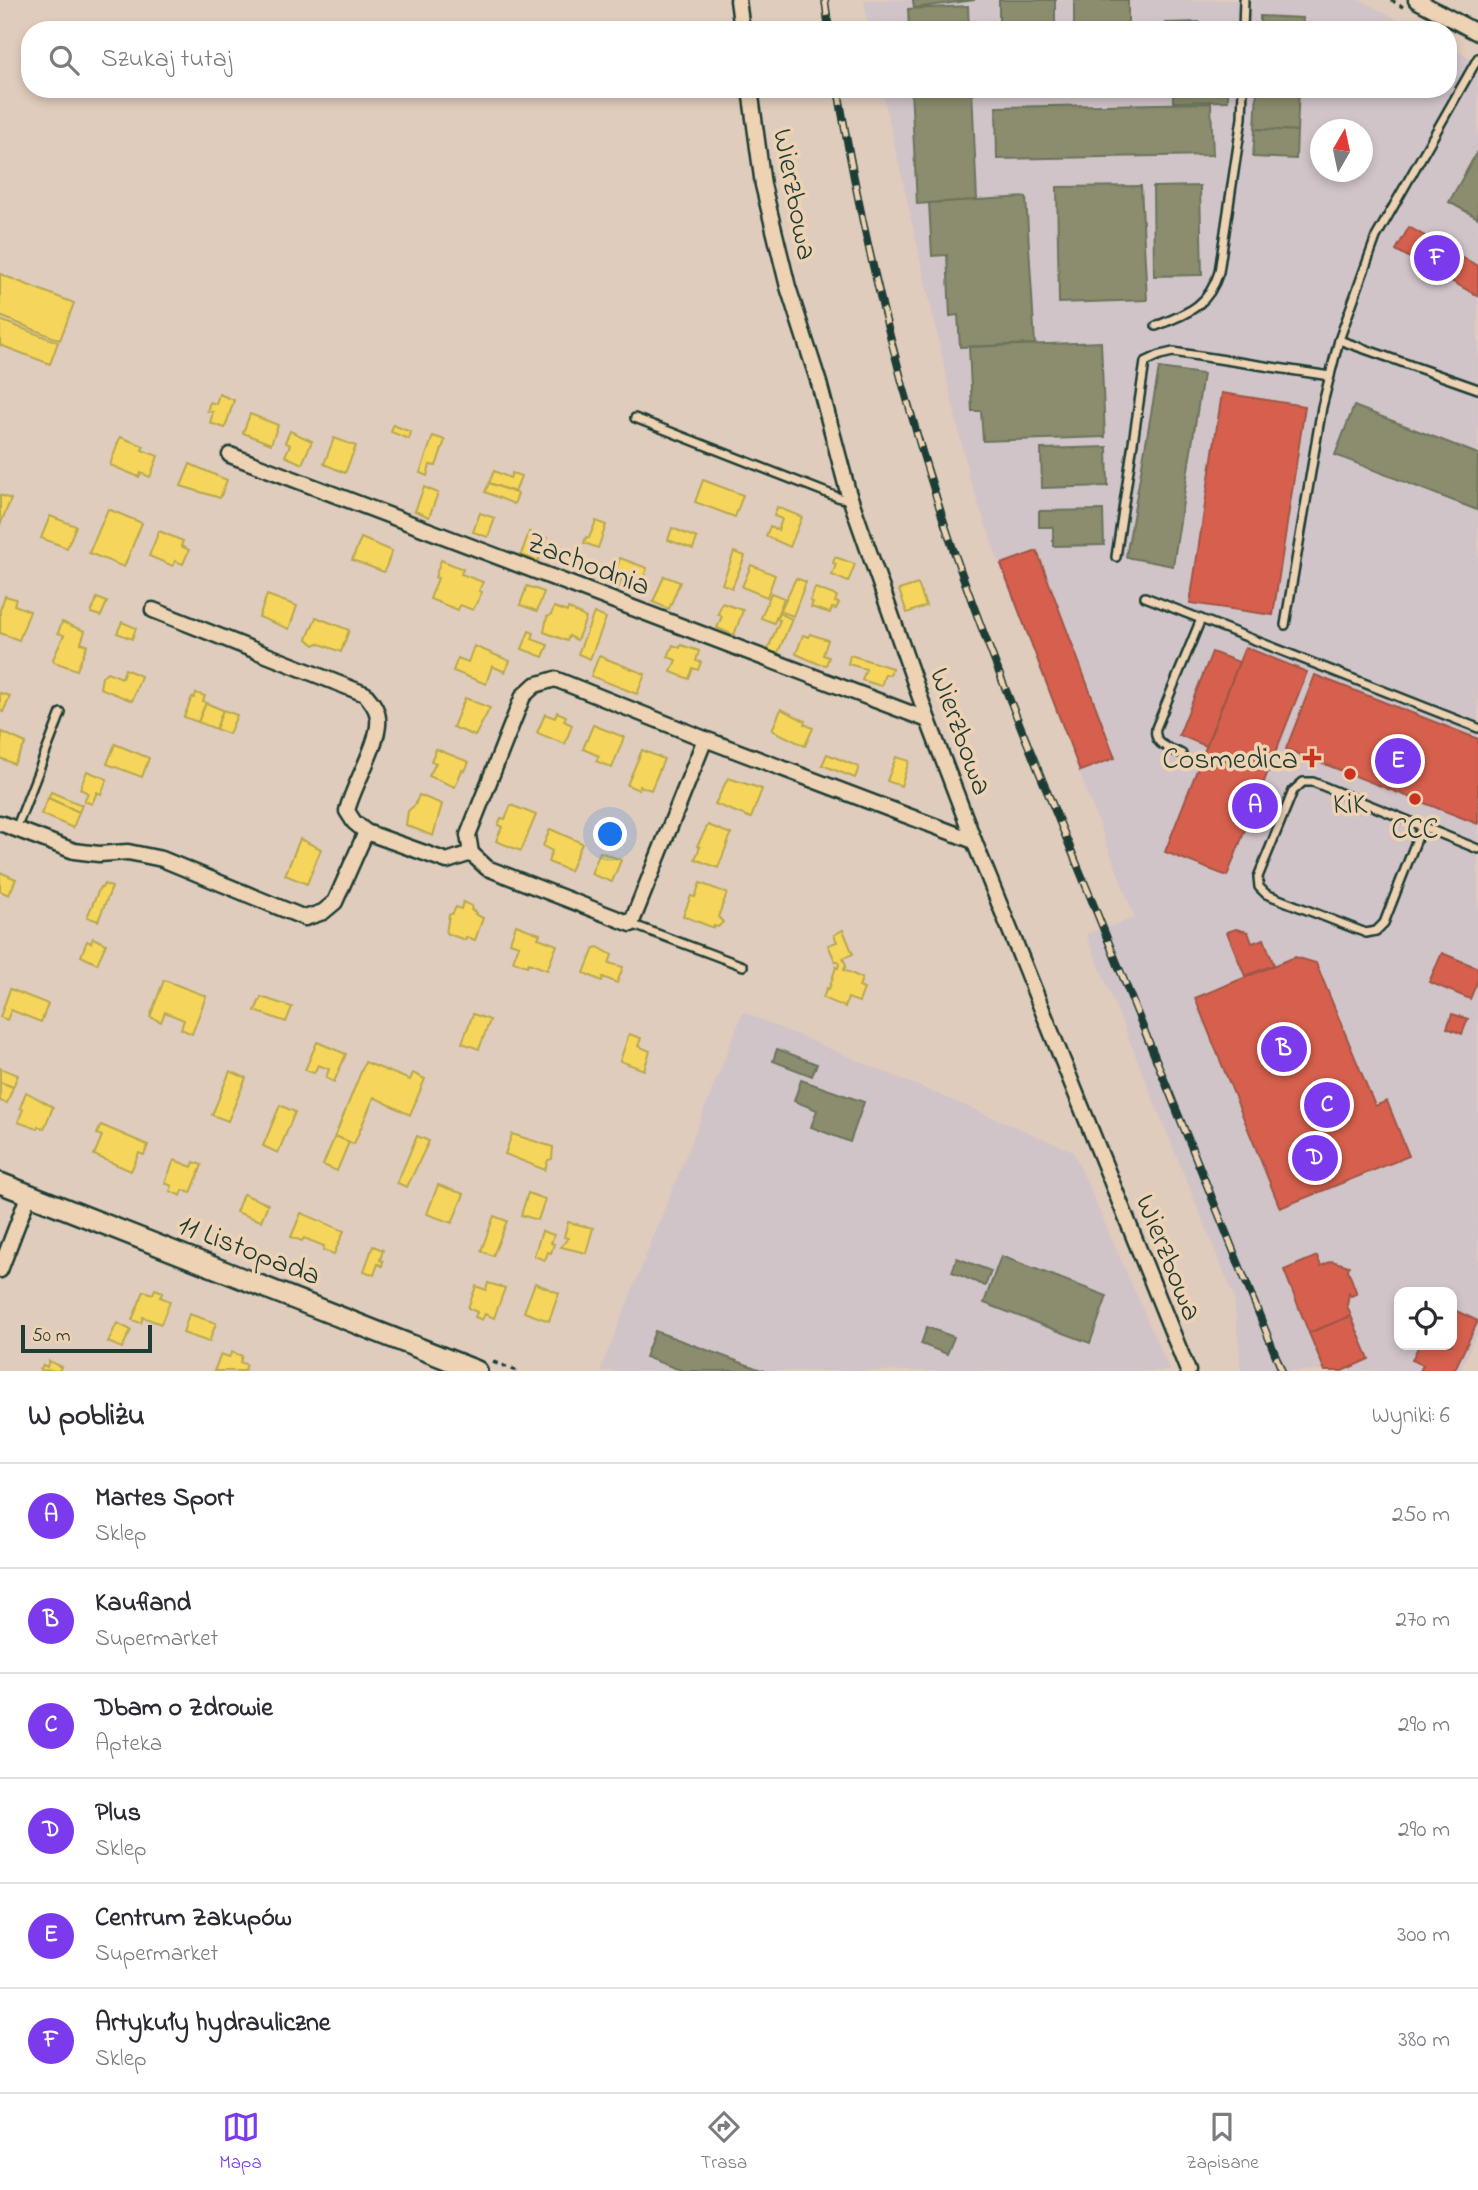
<!DOCTYPE html>
<html lang="pl">
<head>
<meta charset="utf-8">
<style>
  :root { --surface:#fff; --page:#f7f7f7; --text:#2b2b33; --muted:#7c7c81; --line:#e1e1e2; --accent:#7c3aed }
  body { margin:0; font-family:"Indie Flower",sans-serif; background:var(--page); color:var(--text) }
  .controls { position:absolute; right:21px; bottom:21px; display:grid; overflow:hidden; border-radius:14px; box-shadow:0 4px 10px #0003 }
  .controls button { width:63px; height:63px; display:grid; place-items:center; padding:0; border:0; border-bottom:2px solid var(--line); background:var(--surface); color:var(--text); font:35px sans-serif }
  .compass { position:absolute; left:1310px; top:119px; width:63px; height:63px; border-radius:50%; background:var(--surface); box-shadow:0 4px 10px #0003; rotate:9deg }
  .scale { position:absolute; left:21px; bottom:18px; width:131px; box-sizing:border-box; padding-left:7px; border:4px solid #1f3d34; border-top:0; font-size:19px; line-height:24px; white-space:nowrap; color:#1f3d34; -webkit-text-stroke:5px #edd2b4; paint-order:stroke }
  .you { position:absolute; left:611px; top:835px; width:24px; height:24px; margin:-18px; border:5px solid #fff; border-radius:50%; background:#1a73e8; box-shadow:0 0 0 10px #1a73e833 }
  .badge { display:grid; place-items:center; width:46px; height:46px; border-radius:50%; background:var(--accent); color:#fff; font-size:23px; font-weight:700 }
  .pin { position:absolute; translate:-50% -50%; border:4px solid #fff; box-shadow:0 2px 7px #0006 }
  .list { margin:0; padding:0; list-style:none }
  h2 { display:flex; justify-content:space-between; align-items:center; height:91px; margin:0; padding:0 28px; font-size:30px }
  h2 small { font-size:23px; font-weight:400; color:var(--muted) }
  .list li { display:grid; grid-template-columns:46px 1fr auto; gap:21px; align-items:center; box-sizing:border-box; height:105px; padding:0 28px; border-top:2px solid var(--line) }
  .list b { display:block; font-size:26px; white-space:nowrap }
  .list p { margin:0; font-size:23px; white-space:nowrap; color:var(--muted) }
  .list em { font-size:23px; font-style:normal; color:var(--muted) }
  .icon { flex:none; width:38px; height:38px; fill:none; stroke:currentColor; stroke-width:2; stroke-linecap:round; stroke-linejoin:round }
  .map { position:relative; flex:none; width:1478px; height:1371px; overflow:hidden }
  .search { position:absolute; background:var(--surface); box-shadow:0 4px 10px #0003; left:21px; right:21px; top:21px; height:77px; display:flex; align-items:center; gap:18px; box-sizing:border-box; padding:0 24px; border-radius:28px; color:var(--muted); font-size:26px }
  .sheet { height:721px; background:var(--surface) }
  nav { display:flex; justify-content:space-around; align-items:center; box-sizing:border-box; height:98px; border-top:2px solid var(--line); background:var(--surface); font-size:19px; color:var(--muted) }
  nav a { display:grid; justify-items:center; gap:4px }
  nav .on { color:var(--accent) }
  .map>svg:first-child { display:block }
  .built { fill:#d0c4c8; fill-rule:evenodd }
  .homes { fill:#f6d55c; stroke:#b6a750; stroke-width:2 }
  .shops { fill:#d6604d; stroke:#9f5646; stroke-width:2 }
  .industry { fill:#8c8c6e; stroke:#6b745d; stroke-width:2 }
  .lines { fill:none; stroke-linecap:round; stroke-linejoin:round }
  .lane-casing { stroke:#1f3d34; stroke-width:12 }
  .street-casing { stroke:#1f3d34; stroke-width:19 }
  .secondary-casing { stroke:#1f3d34; stroke-width:24 }
  .path { stroke:#1f3d34; stroke-width:3.5; stroke-dasharray:5 5; stroke-linecap:butt }
  .lane { stroke:#edd2b4; stroke-width:7 }
  .street { stroke:#edd2b4; stroke-width:14 }
  .secondary { stroke:#edd2b4; stroke-width:19 }
  .rail-casing { stroke:#1f3d34; stroke-width:8 }
  .rail { stroke:#edd2b4; stroke-width:5; stroke-dasharray:16; stroke-linecap:butt }
  .poi-dot { fill:#c8321e; stroke:#edd2b4; stroke-width:2.5 }
  .labels { text-anchor:middle; stroke-width:7; stroke-linejoin:round; paint-order:stroke }
  .street-label { font-size:30px; fill:#1f3d34; stroke:#edd2b4 }
  .poi-label { font-size:30px; fill:#1f3d34; stroke:#edd2b4 }
</style>
</head>
<body>
<div class="map">
<svg width="1478" height="1371" viewBox="0 0 1478 1371">
  <rect width="100%" height="100%" fill="#e0ccbd"/>
  <filter id="ink" filterUnits="userSpaceOnUse"><feTurbulence type="fractalNoise" baseFrequency=".0143" numOctaves="2"/><feDisplacementMap in="SourceGraphic" scale="14" xChannelSelector="R" yChannelSelector="G"/><feConvolveMatrix kernelMatrix="1 2 1 2 8 2 1 2 1" color-interpolation-filters="sRGB"/></filter>
  <g filter="url(#ink)">
    <g class="built">
      <polygon points="864,0 1361,0 1416,30 868,30"/>
      <path d="M1448,47L1478,63V1331L1460,1371H1241L1234,1297L1086,934L1135,918L998,560L969,477L882,89H1448ZM1320,130H1362V172H1320ZM1399,1292H1452V1345H1399Z"/>
      <polygon points="743,1012 1073,1151 1170,1371 600,1371"/>
    </g>
    <g class="homes">
      <polygon points="0,274 74,303 60,340 0,316"/>
      <polygon points="0,320 58,342 50,364 0,345"/>
      <polygon points="219,394 234,400 225,428 210,423 213,412 207,411 210,402 216,404"/>
      <polygon points="250,414 278,425 271,444 243,433"/>
      <polygon points="393,425 411,432 409,439 391,432"/>
      <polygon points="290,431 312,441 302,464 285,456 290,445 285,442"/>
      <polygon points="433,436 445,440 436,466 430,465 427,476 420,473"/>
      <polygon points="120,437 144,446 142,450 158,456 150,477 141,473 139,477 110,465"/>
      <polygon points="334,438 356,446 345,473 324,464"/>
      <polygon points="190,464 227,480 220,498 181,486"/>
      <polygon points="494,471 510,478 512,473 521,476 515,492 489,483"/>
      <polygon points="703,480 743,495 735,517 695,502"/>
      <polygon points="489,483 518,494 514,504 485,492"/>
      <polygon points="424,487 438,493 429,517 415,511"/>
      <polygon points="0,495 11,499 0,525"/>
      <polygon points="777,507 802,517 790,547 766,536 770,526 778,530 782,519 774,516"/>
      <polygon points="108,509 142,523 124,567 89,553"/>
      <polygon points="480,513 495,518 488,537 473,532"/>
      <polygon points="50,516 76,526 67,548 41,538"/>
      <polygon points="596,521 606,525 598,548 584,543 586,537 589,538"/>
      <polygon points="672,528 697,538 693,549 668,540"/>
      <polygon points="159,531 183,541 181,546 189,550 183,564 175,561 173,566 149,556"/>
      <polygon points="529,532 547,538 538,561 521,555"/>
      <polygon points="361,538 392,551 384,572 352,560"/>
      <polygon points="734,552 745,556 732,588 722,584"/>
      <polygon points="835,557 855,564 848,582 832,575 836,564 833,563"/>
      <polygon points="620,558 647,568 642,582 633,579 629,590 619,587 623,576 615,573"/>
      <polygon points="441,560 463,569 461,574 483,582 479,591 482,592 473,610 460,605 458,610 430,599 438,578 435,577"/>
      <polygon points="751,565 775,575 767,597 742,587"/>
      <polygon points="664,576 680,582 669,609 653,602"/>
      <polygon points="796,578 806,582 793,616 780,611"/>
      <polygon points="918,584 926,606 907,613 899,590"/>
      <polygon points="527,586 544,592 537,611 520,605"/>
      <polygon points="815,588 837,596 835,602 839,603 836,609 832,608 830,613 811,607 813,602 810,601"/>
      <polygon points="771,593 784,598 774,623 761,618"/>
      <polygon points="267,595 297,606 289,629 259,617"/>
      <polygon points="5,596 16,599 14,605 30,611 19,640 0,633 0,610"/>
      <polygon points="97,598 107,602 101,616 91,613"/>
      <polygon points="722,603 743,610 734,635 717,628 722,616 718,614"/>
      <polygon points="554,607 567,612 568,608 586,618 577,640 569,636 567,641 544,632 547,617 551,615"/>
      <polygon points="594,613 606,618 590,659 578,654"/>
      <polygon points="779,613 792,619 777,655 767,651 780,620 777,619"/>
      <polygon points="316,617 349,630 341,652 318,643 314,645 307,639"/>
      <polygon points="62,622 85,631 81,643 87,645 77,670 54,662 53,659 64,635 58,633"/>
      <polygon points="122,622 136,628 132,639 117,633"/>
      <polygon points="529,631 534,633 532,639 548,645 543,657 522,649"/>
      <polygon points="810,634 828,640 823,655 829,657 826,665 819,664 796,654 803,635 809,637"/>
      <polygon points="673,645 680,648 681,645 699,651 696,661 701,662 698,670 693,668 689,679 671,672 676,660 668,657"/>
      <polygon points="474,646 510,661 505,672 492,666 486,684 453,671 458,658 468,662"/>
      <polygon points="850,655 892,668 890,675 885,674 881,686 862,680 866,669 848,664"/>
      <polygon points="599,656 645,674 637,694 591,676"/>
      <polygon points="125,669 141,676 132,701 100,688 102,677 107,672 122,678"/>
      <polygon points="0,693 10,696 3,712 0,711"/>
      <polygon points="196,693 205,696 203,701 206,703 198,722 184,717 192,697 194,698"/>
      <polygon points="465,698 490,708 475,736 453,727"/>
      <polygon points="206,703 223,710 216,729 198,722"/>
      <polygon points="781,709 805,721 804,724 813,728 805,746 772,730"/>
      <polygon points="223,710 237,715 229,734 216,729"/>
      <polygon points="557,712 566,716 564,721 572,725 565,744 537,733 545,714 555,718"/>
      <polygon points="593,725 624,737 612,768 596,761 599,756 583,749"/>
      <polygon points="2,732 26,743 14,764 0,758"/>
      <polygon points="115,744 149,758 142,777 107,764"/>
      <polygon points="436,749 469,762 465,771 462,770 455,787 429,776 436,763 431,761"/>
      <polygon points="642,750 664,759 651,790 640,786 639,790 627,785"/>
      <polygon points="827,754 859,767 855,778 822,765"/>
      <polygon points="896,757 909,761 901,786 887,781"/>
      <polygon points="87,771 107,779 101,794 97,792 92,804 84,801 88,793 80,789"/>
      <polygon points="728,778 762,789 751,818 715,804"/>
      <polygon points="51,792 82,805 79,812 48,798"/>
      <polygon points="419,795 442,804 433,836 406,825 408,811 415,805"/>
      <polygon points="48,798 79,812 73,828 41,814"/>
      <polygon points="511,805 536,815 521,851 496,841 502,827 498,825 501,818 505,819"/>
      <polygon points="708,825 731,834 718,868 695,859 700,847 697,846"/>
      <polygon points="550,829 582,843 570,871 548,862 552,851 543,846"/>
      <polygon points="300,839 321,849 307,884 285,875"/>
      <polygon points="600,852 621,860 612,882 591,874"/>
      <polygon points="0,872 16,879 9,895 0,891"/>
      <polygon points="700,883 727,893 718,917 723,922 718,927 714,926 714,928 683,916 691,896 695,897"/>
      <polygon points="104,884 112,887 98,921 87,917 100,887 102,888"/>
      <polygon points="463,902 472,906 471,910 476,912 475,914 483,918 475,940 466,937 465,940 446,933 449,915 453,913 456,907 461,909"/>
      <polygon points="516,925 540,934 538,938 557,945 547,970 529,963 527,966 513,961 519,945 510,942"/>
      <polygon points="843,930 853,954 843,958 846,965 844,970 862,978 859,987 864,989 859,1002 848,998 845,1007 823,998 827,988 829,989 836,967 838,968 839,964 838,961 835,961 828,945 837,942 834,935"/>
      <polygon points="93,938 106,944 97,964 81,956 87,941 91,943"/>
      <polygon points="598,947 612,955 609,963 623,967 617,983 603,977 602,981 584,973 594,948"/>
      <polygon points="164,980 206,996 192,1034 181,1029 184,1020 165,1012 161,1022 150,1017"/>
      <polygon points="10,989 48,1004 41,1022 11,1010 7,1020 0,1017"/>
      <polygon points="261,997 292,1007 286,1022 255,1011"/>
      <polygon points="473,1014 490,1020 479,1049 462,1043"/>
      <polygon points="629,1034 641,1038 638,1046 650,1051 644,1070 620,1061"/>
      <polygon points="317,1042 346,1054 334,1082 326,1078 329,1069 318,1065 314,1073 305,1070"/>
      <polygon points="365,1062 410,1080 413,1073 425,1079 410,1115 374,1097 354,1144 335,1136"/>
      <polygon points="0,1068 18,1075 13,1087 0,1082"/>
      <polygon points="230,1071 246,1078 228,1121 212,1115"/>
      <polygon points="0,1082 13,1087 7,1103 0,1101"/>
      <polygon points="26,1092 53,1107 44,1129 38,1126 37,1129 18,1122 23,1109 20,1108"/>
      <polygon points="280,1105 295,1112 278,1153 263,1146"/>
      <polygon points="101,1125 148,1145 144,1155 139,1153 131,1171 94,1155 102,1136 97,1134"/>
      <polygon points="512,1134 553,1147 552,1159 548,1160 545,1170 505,1154"/>
      <polygon points="335,1136 349,1142 337,1171 323,1165"/>
      <polygon points="417,1136 429,1141 407,1187 397,1183"/>
      <polygon points="174,1160 192,1167 194,1162 202,1165 191,1193 183,1190 181,1196 170,1191 172,1186 165,1183"/>
      <polygon points="438,1185 464,1194 452,1223 427,1214"/>
      <polygon points="528,1193 545,1199 538,1220 521,1215"/>
      <polygon points="243,1194 268,1204 261,1221 236,1212"/>
      <polygon points="301,1213 344,1231 334,1254 323,1250 324,1246 304,1238 302,1241 291,1237"/>
      <polygon points="494,1216 507,1221 493,1256 481,1251"/>
      <polygon points="568,1222 593,1228 586,1253 561,1247 568,1238 564,1237"/>
      <polygon points="542,1231 554,1235 551,1243 554,1244 551,1253 548,1252 545,1260 534,1256"/>
      <polygon points="373,1246 383,1250 380,1260 383,1261 382,1266 378,1264 374,1275 364,1271"/>
      <polygon points="488,1283 505,1288 494,1318 485,1314 482,1320 475,1317 477,1312 468,1308 476,1286 486,1290"/>
      <polygon points="535,1283 559,1293 549,1321 524,1312"/>
      <polygon points="155,1289 163,1292 160,1297 170,1301 161,1324 143,1317 141,1323 132,1320 144,1291 153,1294"/>
      <polygon points="189,1314 216,1323 209,1342 183,1333"/>
      <polygon points="117,1323 131,1330 122,1348 108,1342"/>
      <polygon points="232,1352 242,1356 240,1362 247,1365 244,1371 214,1371 221,1354 229,1357"/>
      <polygon points="49,1361 61,1367 59,1371 40,1370 43,1365 47,1367"/>
    </g>
    <g class="shops">
      <polygon points="1409,227 1478,266 1478,296 1396,250"/>
      <polygon points="1222,393 1305,406 1273,615 1190,603"/>
      <polygon points="1037,551 1115,758 1080,771 1001,564"/>
      <polygon points="1245,647 1307,672 1227,876 1165,852"/>
      <polygon points="1212,652 1239,662 1206,746 1179,735"/>
      <polygon points="1315,675 1478,739 1478,824 1286,749"/>
      <polygon points="1236,929 1248,932 1252,943 1264,939 1274,965 1245,976 1227,932"/>
      <polygon points="1442,953 1478,968 1478,980 1470,999 1429,982"/>
      <polygon points="1295,957 1316,963 1375,1106 1387,1101 1409,1156 1280,1208 1195,998"/>
      <polygon points="1452,1014 1468,1019 1462,1034 1447,1028"/>
      <polygon points="1317,1256 1321,1266 1332,1261 1349,1266 1348,1270 1357,1294 1351,1296 1349,1293 1347,1306 1351,1316 1309,1333 1284,1270"/>
      <polygon points="1452,1309 1478,1321 1454,1371 1420,1371 1423,1365 1412,1360 1419,1345 1452,1345"/>
      <polygon points="1351,1316 1369,1359 1342,1371 1325,1371 1309,1333"/>
    </g>
    <g class="industry">
      <polygon points="913,0 975,0 914,8"/>
      <rect x="999" y="0" width="56" height="30"/>
      <rect x="1074" y="0" width="54" height="30"/>
      <polygon points="968,6 969,30 909,30 908,9"/>
      <polygon points="1260,16 1303,18 1302,30 1260,30"/>
      <polygon points="1199,22 1200,30 1165,30 1165,23"/>
      <polygon points="911,89 972,89 977,200 917,204"/>
      <polygon points="1173,89 1228,89 1228,101 1173,102"/>
      <polygon points="1257,89 1299,89 1297,131 1255,129"/>
      <polygon points="1211,103 1213,155 997,159 996,107"/>
      <polygon points="1255,129 1297,131 1296,159 1253,157"/>
      <polygon points="1478,150 1478,218 1449,202"/>
      <polygon points="1141,186 1147,300 1059,303 1057,187"/>
      <polygon points="1200,186 1202,275 1154,276 1153,187"/>
      <polygon points="1026,197 1035,344 960,347 958,315 950,316 947,255 932,256 929,203"/>
      <polygon points="1101,342 1105,437 983,441 981,411 972,411 969,347"/>
      <polygon points="1159,368 1203,374 1173,566 1126,557"/>
      <polygon points="1354,406 1478,454 1477,510 1335,455"/>
      <polygon points="1107,447 1108,486 1042,488 1041,449"/>
      <polygon points="1103,510 1104,545 1053,546 1053,527 1039,527 1039,511"/>
      <polygon points="777,1049 817,1064 812,1076 773,1061"/>
      <polygon points="801,1080 864,1102 850,1142 811,1127 817,1110 794,1101"/>
      <polygon points="1001,1256 1107,1296 1090,1343 984,1303"/>
      <polygon points="957,1258 991,1271 985,1286 952,1272"/>
      <polygon points="927,1327 954,1337 947,1354 921,1344"/>
      <polygon points="655,1331 764,1371 683,1371 645,1357"/>
    </g>
    <g class="lines">
      <g class="lane-casing">
        <g id="lane">
          <polyline points="1243,30 1244,0"/>
          <path d="M1156,326C1188,313 1208,307 1219,272L1242,118L1243,89"/>
          <polyline points="1339,340 1478,389"/>
          <polyline points="635,418 840,498 850,499"/>
          <polyline points="1116,557 1145,362 1160,355 1173,352 1330,376"/>
          <polyline points="1145,597 1478,728"/>
          <polyline points="1285,625 1322,407 1339,340 1376,237 1478,58"/>
          <path d="M1182,754C1168,747 1153,745 1156,728L1201,619"/>
          <polyline points="1422,826 1384,923 1376,931 1366,933 1266,894 1259,887 1258,877 1293,791 1303,782 1313,782 1478,849"/>
          <polyline points="16,829 61,713"/>
          <polyline points="631,924 743,966"/>
        </g>
      </g>
      <g class="street-casing">
        <g id="street">
          <polyline points="738,0 742,30"/>
          <polyline points="1416,0 1478,33"/>
          <polyline points="750,89 763,185 788,287 819,383 848,492 928,720 974,841 1188,1371"/>
          <polyline points="230,455 928,720"/>
          <path d="M153,610L365,694C371,701 377,708 378,718C381,741 353,785 347,811L354,822L366,832"/>
          <polyline points="705,739 631,924 487,868 471,853 468,835 523,696 535,685 555,679 705,739 974,841"/>
          <polyline points="0,823 74,851 99,854 128,852 162,859 305,918 323,912 335,902 366,832 447,861 471,853"/>
          <polyline points="0,1270 29,1194"/>
        </g>
      </g>
      <g class="secondary-casing">
        <polyline id="secondary" points="0,1183 477,1371"/>
      </g>
      <g class="path">
        <polyline points="1391,0 1403,7"/>
        <polyline points="493,1362 517,1371"/>
      </g>
      <use href="#lane" class="lane"/>
      <use href="#street" class="street"/>
      <use href="#secondary" class="secondary"/>
      <g class="rail-casing">
        <g id="rail">
          <polyline points="825,0 829,30"/>
          <path d="M838,89C863,242 901,393 950,540C991,660 1042,778 1090,896C1154,1054 1218,1213 1282,1371"/>
        </g>
      </g>
      <use href="#rail" class="rail"/>
    </g>
  </g>
  <g class="poi-dot">
    <path d="M1308.5 747.5h7v7h7v7h-7v7h-7v-7h-7v-7h7z"/>
    <circle cx="1350" cy="774" r="7"/>
    <circle cx="1415" cy="799" r="7"/>
  </g>
  <g class="labels">
    <g class="street-label">
      <text transform="translate(796 194) rotate(79)" y="10">Wierzbowa</text>
      <text transform="translate(589 563) rotate(21)" y="10">Zachodnia</text>
      <text transform="translate(962 731) rotate(70)" y="10">Wierzbowa</text>
      <text transform="translate(250 1249) rotate(21)" y="10">11 Listopada</text>
      <text transform="translate(1170 1257) rotate(68)" y="10">Wierzbowa</text>
    </g>
    <g class="poi-label">
      <text x="1298" y="768" text-anchor="end">Cosmedica</text>
      <text x="1350" y="813">KiK</text>
      <text x="1415" y="838">CCC</text>
    </g>
  </g>
</svg>
<div class="controls">
<button><svg class="icon" aria-label="locate" viewBox="0 0 24 24"><circle cx="12" cy="12" r="6"/><path d="M12 2v4M12 18v4M2 12h4M18 12h4"/></svg></button>
</div>
<svg class="compass" viewBox="-18 -18 36 36"><path d="M0-13l5 13h-10z" fill="#e53935"/><path d="M0 13l5-13h-10z" fill="#7c7c81"/></svg>
<div class="scale">50 m</div>
<div class="you"></div>
<div class="pin badge" style="left:1255px;top:806px">A</div>
<div class="pin badge" style="left:1284px;top:1049px">B</div>
<div class="pin badge" style="left:1327px;top:1105px">C</div>
<div class="pin badge" style="left:1315px;top:1158px">D</div>
<div class="pin badge" style="left:1398px;top:761px">E</div>
<div class="pin badge" style="left:1437px;top:258px">F</div>
<div class="search"><svg class="icon" aria-label="search" viewBox="0 0 24 24"><circle cx="10" cy="10" r="6"/><path d="M15 15l6 6"/></svg>Szukaj tutaj</div>
</div>
<section class="sheet">
<h2>W pobliżu<small>Wyniki: 6</small></h2>
<ul class="list">
<li><span class="badge">A</span><div><b>Martes Sport</b><p>Sklep</p></div><em>250 m</em></li>
<li><span class="badge">B</span><div><b>Kaufland</b><p>Supermarket</p></div><em>270 m</em></li>
<li><span class="badge">C</span><div><b>Dbam o Zdrowie</b><p>Apteka</p></div><em>290 m</em></li>
<li><span class="badge">D</span><div><b>Plus</b><p>Sklep</p></div><em>290 m</em></li>
<li><span class="badge">E</span><div><b>Centrum Zakupów</b><p>Supermarket</p></div><em>300 m</em></li>
<li><span class="badge">F</span><div><b>Artykuły hydrauliczne</b><p>Sklep</p></div><em>380 m</em></li>
</ul>
</section>
<nav>
<a class="on"><svg class="icon" aria-label="map" viewBox="0 0 24 24"><path d="M3 6l6-2 6 2 6-2v14l-6 2-6-2-6 2zM9 4v14M15 6v14"/></svg>Mapa</a>
<a><svg class="icon" aria-label="directions" viewBox="0 0 24 24"><path d="M12 3l9 9-9 9-9-9zM9 14v-3h6M13 9l2 2-2 2"/></svg>Trasa</a>
<a><svg class="icon" aria-label="saved" viewBox="0 0 24 24"><path d="M7 4h10v16l-5-4-5 4z"/></svg>Zapisane</a>
</nav>
</body>
</html>
